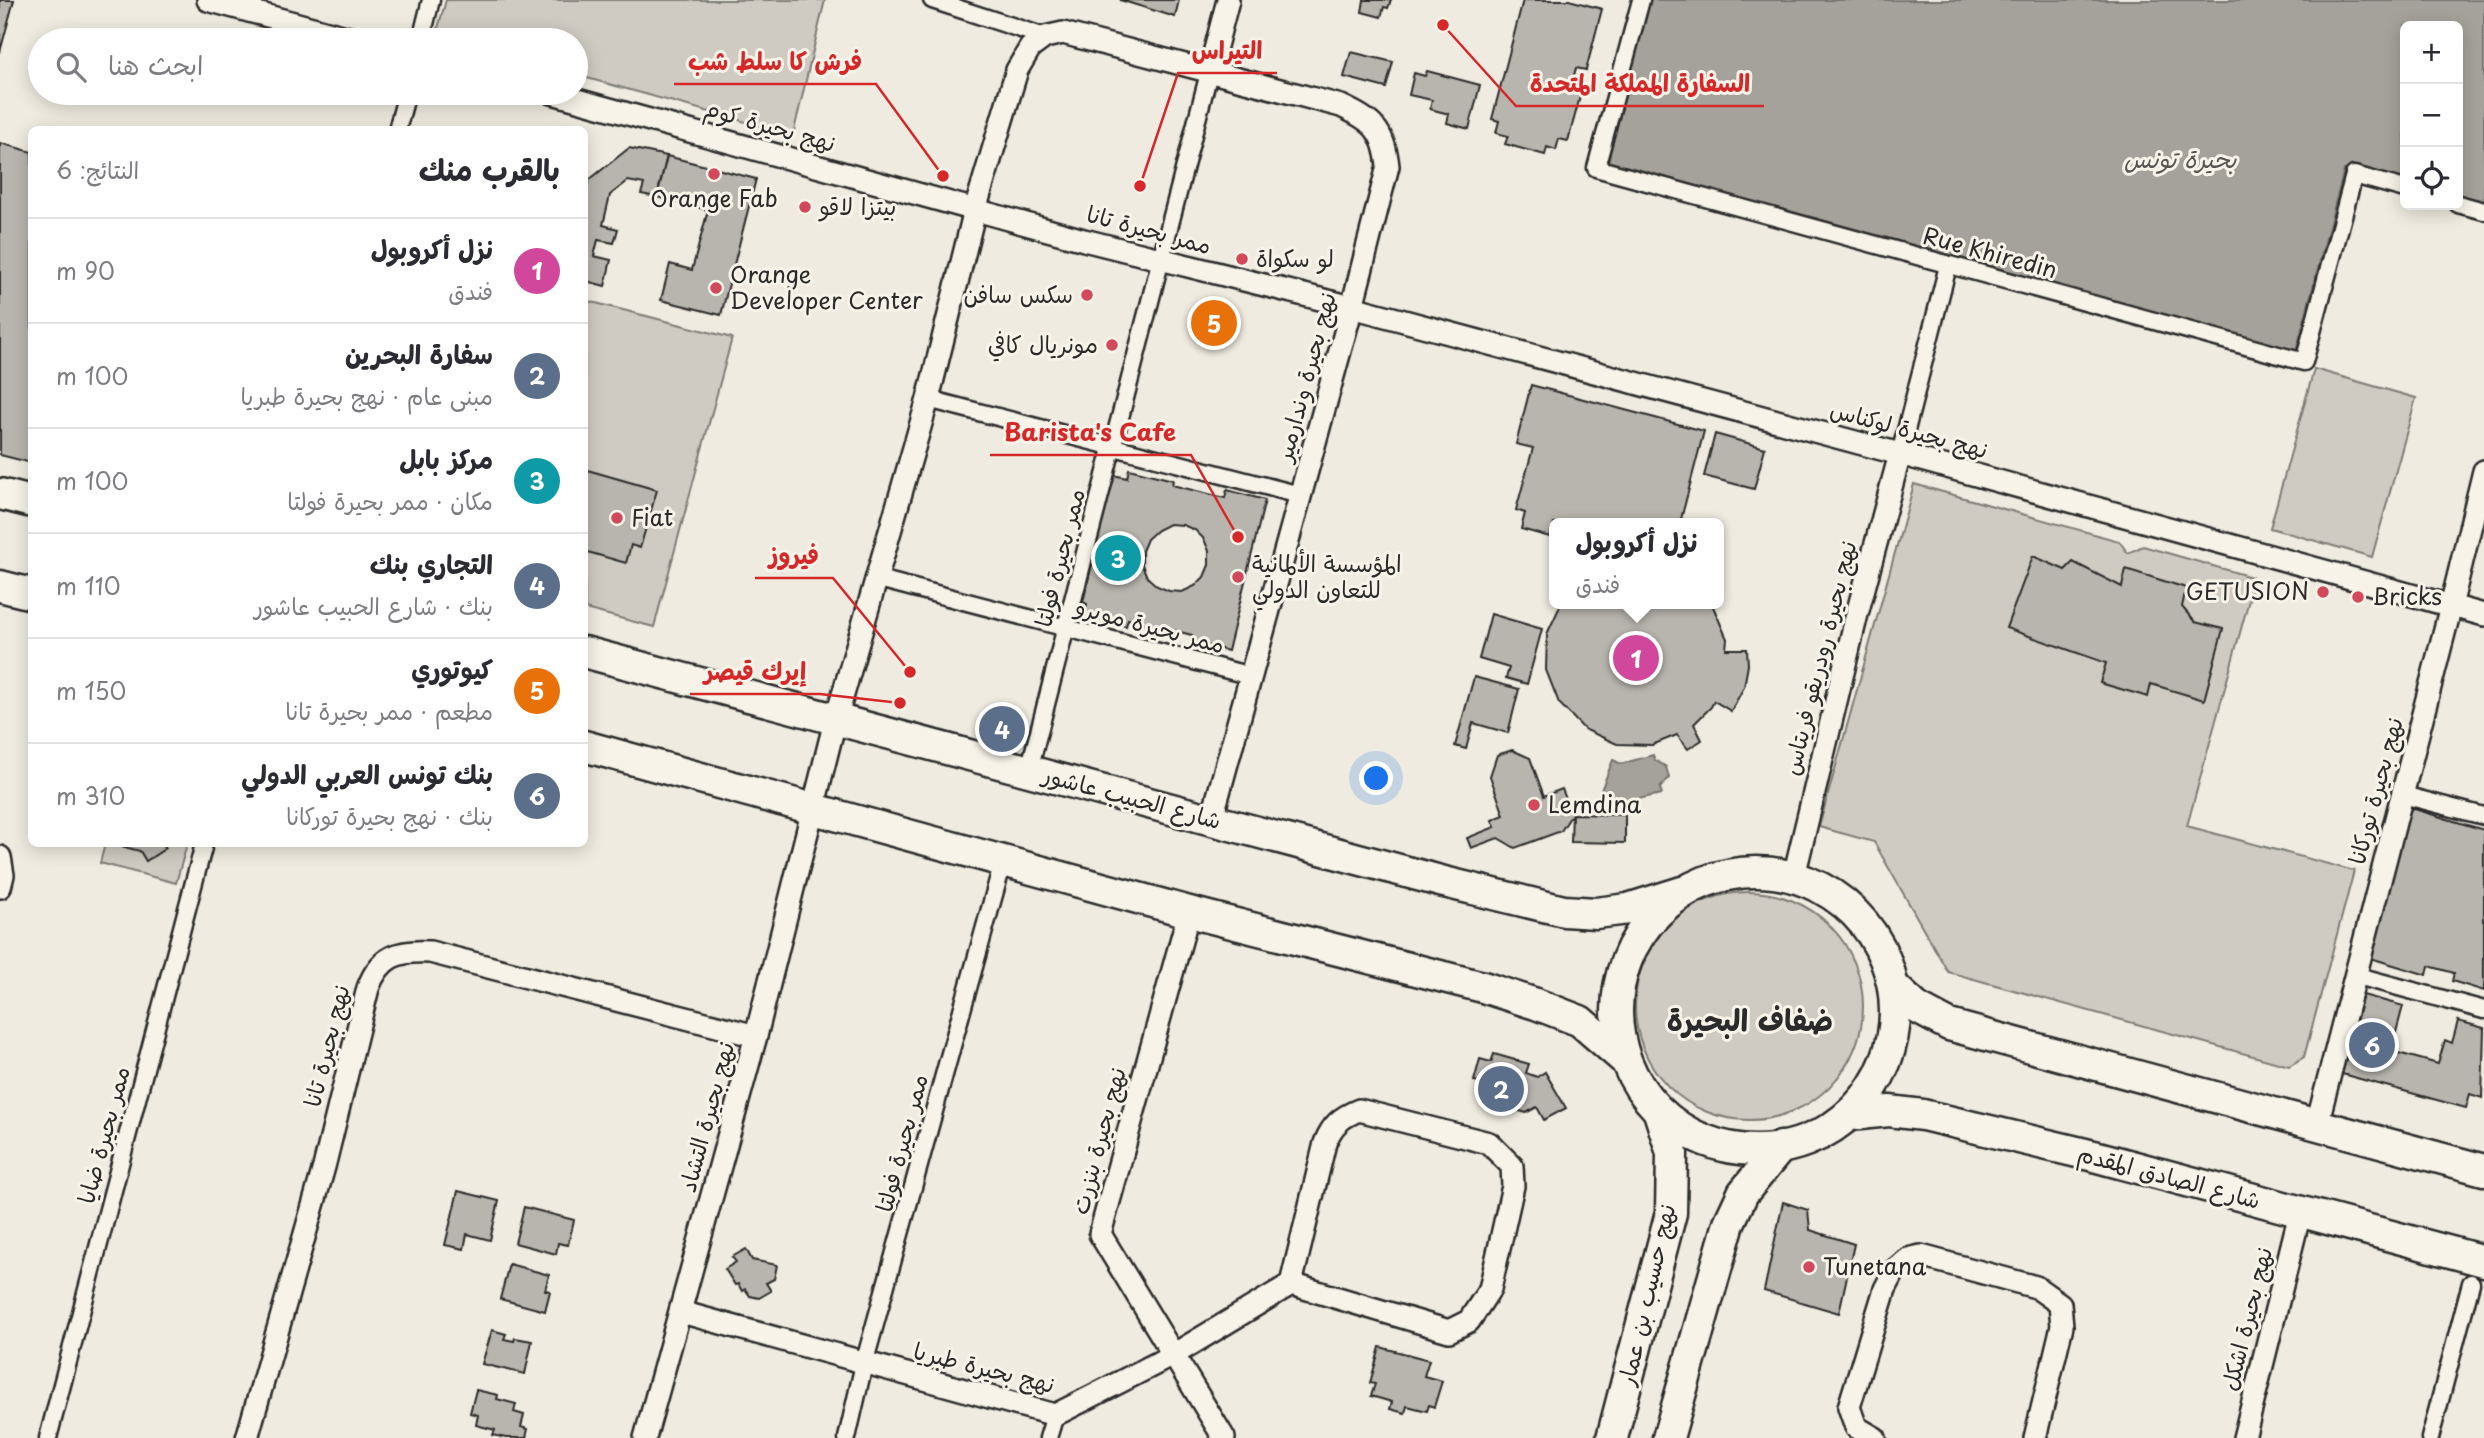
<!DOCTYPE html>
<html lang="ar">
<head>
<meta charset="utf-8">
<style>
  :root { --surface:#fff; --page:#f2f2f3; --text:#2b2b33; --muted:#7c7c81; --line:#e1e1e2; --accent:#d1495b }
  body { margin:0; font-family:"Playpen Sans","Playpen Sans Arabic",sans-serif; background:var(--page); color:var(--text); direction:rtl }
  .controls { position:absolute; right:21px; top:21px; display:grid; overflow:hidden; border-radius:10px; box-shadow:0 4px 18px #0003 }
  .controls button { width:63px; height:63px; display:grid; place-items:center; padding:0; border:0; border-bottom:2px solid var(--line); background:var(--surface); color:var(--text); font:35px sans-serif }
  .you { position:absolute; left:1377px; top:779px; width:24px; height:24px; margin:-18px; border:5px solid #fff; border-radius:50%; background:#1a73e8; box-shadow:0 0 0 10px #1a73e833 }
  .badge { display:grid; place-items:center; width:46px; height:46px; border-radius:50%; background:var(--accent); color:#fff; font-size:23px; font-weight:700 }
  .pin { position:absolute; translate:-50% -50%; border:4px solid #fff; box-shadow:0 2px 7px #0006 }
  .popup { position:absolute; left:1549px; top:518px; width:175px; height:91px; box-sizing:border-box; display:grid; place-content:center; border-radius:10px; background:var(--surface); filter:drop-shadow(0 2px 5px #0005); font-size:23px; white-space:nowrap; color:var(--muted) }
  .popup b { font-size:26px; color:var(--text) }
  .popup::after { content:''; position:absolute; left:50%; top:100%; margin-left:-14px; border:14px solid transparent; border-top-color:var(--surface) }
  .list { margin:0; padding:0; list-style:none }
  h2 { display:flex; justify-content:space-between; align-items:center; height:91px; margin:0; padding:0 28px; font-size:30px }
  h2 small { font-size:23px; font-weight:400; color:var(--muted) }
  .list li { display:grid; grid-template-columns:46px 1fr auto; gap:21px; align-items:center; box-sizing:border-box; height:105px; padding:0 28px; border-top:2px solid var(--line) }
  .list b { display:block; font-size:26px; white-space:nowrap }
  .list p { margin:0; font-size:23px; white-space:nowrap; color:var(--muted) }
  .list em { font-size:23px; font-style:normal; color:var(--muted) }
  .icon { flex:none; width:38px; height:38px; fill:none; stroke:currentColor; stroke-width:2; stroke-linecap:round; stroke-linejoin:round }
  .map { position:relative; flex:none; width:2484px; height:1438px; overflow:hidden; direction:ltr }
  .search { position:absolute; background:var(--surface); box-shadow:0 4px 18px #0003; left:28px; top:28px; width:560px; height:77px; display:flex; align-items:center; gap:18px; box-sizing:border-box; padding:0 24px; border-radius:38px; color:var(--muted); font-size:26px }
  .panel { position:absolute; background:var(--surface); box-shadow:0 4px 18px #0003; left:28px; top:126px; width:560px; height:721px; border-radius:10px; direction:rtl }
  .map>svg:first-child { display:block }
  .green { fill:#cfcbc2; stroke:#7d7b76; stroke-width:2 }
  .water { fill:#a4a29a; stroke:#74726e; stroke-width:2 }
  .building { fill:#b8b5ae; stroke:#2b2b2b; stroke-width:2; fill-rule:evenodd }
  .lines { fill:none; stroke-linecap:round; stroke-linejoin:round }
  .pedestrian-casing { stroke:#2b2b2b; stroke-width:21 }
  .minor-casing { stroke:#2b2b2b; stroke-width:26 }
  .secondary-casing { stroke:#2b2b2b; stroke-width:35 }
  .pedestrian { stroke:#f7f3e8; stroke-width:16 }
  .minor { stroke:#f7f3e8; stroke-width:21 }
  .secondary { stroke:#f7f3e8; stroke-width:30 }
  .poi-dot { fill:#d1495b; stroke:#f7f3e8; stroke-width:2.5 }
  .labels { text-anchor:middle; stroke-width:6; stroke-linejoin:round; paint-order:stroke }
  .street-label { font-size:23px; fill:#2b2b2b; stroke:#f7f3e8 }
  .poi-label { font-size:23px; fill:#2b2b2b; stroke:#f7f3e8; text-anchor:start }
  .water-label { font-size:24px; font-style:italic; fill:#555552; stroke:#f7f3e8 }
  .district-label { font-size:30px; font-weight:bold; fill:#2b2b2b; stroke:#f7f3e8 }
  .leader { fill:none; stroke:#d62828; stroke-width:2.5 }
  .callout-dot { fill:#d62828; stroke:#f7f3e8; stroke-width:2.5 }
  .callout-label { font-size:24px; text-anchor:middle; font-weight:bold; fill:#d62828; stroke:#f7f3e8; stroke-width:6; stroke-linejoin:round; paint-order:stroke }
</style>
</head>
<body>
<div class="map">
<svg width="2484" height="1438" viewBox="0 0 2484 1438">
  <rect width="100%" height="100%" fill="#efebe0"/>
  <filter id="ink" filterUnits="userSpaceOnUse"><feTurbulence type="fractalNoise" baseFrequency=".0143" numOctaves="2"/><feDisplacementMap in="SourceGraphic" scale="14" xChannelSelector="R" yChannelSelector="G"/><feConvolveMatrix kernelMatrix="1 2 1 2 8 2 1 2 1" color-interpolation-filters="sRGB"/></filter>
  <g filter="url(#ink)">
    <g class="green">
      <polygon points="446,0 825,0 793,135 576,75 576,40 453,40 436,35"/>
      <polygon points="584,300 732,338 654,627 585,609"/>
      <polygon points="2314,369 2416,398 2372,557 2270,528"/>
      <polygon points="1914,484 2119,541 2128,553 2143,546 2255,578 2187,826 2354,871 2304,1057 2289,1066 1948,972 1874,842 1819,827"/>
      <polygon points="105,844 187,844 176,883 100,863"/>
      <circle cx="1749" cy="1006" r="114"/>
    </g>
    <g class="water">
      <polygon points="1650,0 2484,0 2484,208 2458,201 2458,26 2405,26 2405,187 2344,170 2294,359 1608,162"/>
      <polygon points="1653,755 1655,760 1666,767 1669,778 1660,788 1662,794 1618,803 1598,798 1613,760 1621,764"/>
    </g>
    <g class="building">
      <polygon points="0,0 14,0 0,52"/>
      <polygon points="1120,0 1179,0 1175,17"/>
      <polygon points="1364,0 1391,0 1388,8 1384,7 1381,17 1362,12"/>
      <polygon points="1523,0 1569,0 1602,9 1586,70 1576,68 1570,90 1581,93 1568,141 1559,139 1556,150 1547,147 1545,155 1505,144 1508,136 1496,133 1499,121 1492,119"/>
      <polygon points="1351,52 1393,62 1386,88 1344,77"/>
      <polygon points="1427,71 1480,85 1469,129 1447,123 1449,114 1430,109 1432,100 1409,95 1414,73 1425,76"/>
      <polygon points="0,143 32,152 32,463 0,455"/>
      <polygon points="629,148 667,156 657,197 641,194 644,184 628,181 610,195 603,225 618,229 614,243 598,240 594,256 611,260 605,286 586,281 584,287 584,197 589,180"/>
      <polygon points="667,156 756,179 721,315 661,300 670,264 692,270 708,210 657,197"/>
      <polygon points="1531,385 1704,431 1680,523 1554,523 1550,537 1521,529 1525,513 1516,510 1533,448 1516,444"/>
      <polygon points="1715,434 1765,448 1754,489 1704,476"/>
      <polygon points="584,469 657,490 640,548 631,545 626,563 584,551"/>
      <path d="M1129,469L1173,480L1172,485L1225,498L1227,490L1265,500L1228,651L1191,641L1192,635L1128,619L1126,626L1084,616L1087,604L1083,602L1113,475L1127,478ZM1169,524L1183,525L1195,530L1204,539L1209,551V565L1204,577L1195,586L1182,592L1169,591L1157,586L1147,577L1142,565V551L1147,539L1157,530Z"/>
      <polygon points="2033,556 2065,570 2073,562 2122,587 2126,569 2186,588 2182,607 2195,622 2223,629 2204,700 2151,684 2148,697 2100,683 2106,663 2006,628"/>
      <polygon points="1561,604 1712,604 1727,639 1726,649 1747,649 1748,665 1744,687 1731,711 1714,701 1711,707 1694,724 1702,740 1688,749 1677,735 1652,745 1617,744 1584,729 1559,703 1546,670 1547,634"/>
      <polygon points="1491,614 1542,629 1527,684 1506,678 1509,668 1479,659"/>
      <polygon points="1474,677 1519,689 1508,733 1473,723 1466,749 1455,746"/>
      <polygon points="1512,750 1530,758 1544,796 1562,789 1572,814 1561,831 1515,848 1498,838 1471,848 1467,838 1495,827 1492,820 1504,815 1490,776 1497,755"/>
      <polygon points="2411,808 2484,830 2484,991 2452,981 2454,973 2429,966 2427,975 2367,957"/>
      <polygon points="1572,814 1625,815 1625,843 1571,842"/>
      <polygon points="113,844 163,844 166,848 146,861 140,851"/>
      <polygon points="2363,995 2403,1006 2391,1051 2438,1064 2445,1040 2452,1043 2458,1021 2484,1028 2482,1098 2470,1094 2466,1108 2342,1074"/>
      <polygon points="1494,1054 1529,1064 1526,1073 1537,1077 1545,1072 1566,1108 1544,1120 1537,1107 1526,1113 1500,1105 1502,1097 1481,1090 1483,1083 1474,1081 1480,1059 1491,1062"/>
      <polygon points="458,1191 499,1201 490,1240 467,1234 464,1249 445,1245"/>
      <polygon points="1783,1202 1808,1210 1810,1230 1854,1244 1839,1313 1764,1291"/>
      <polygon points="524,1207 574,1220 568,1245 558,1243 556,1254 515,1243"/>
      <polygon points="746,1249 752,1260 777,1265 774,1279 766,1283 771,1291 759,1298 750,1296 745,1289 742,1291 738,1284 735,1285 725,1269 736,1262 732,1257"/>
      <polygon points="509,1264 549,1275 545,1290 550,1291 545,1311 500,1299"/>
      <polygon points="492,1330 506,1334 504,1339 514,1341 515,1338 532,1341 525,1374 482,1364"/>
      <polygon points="1380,1347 1429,1360 1424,1376 1442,1381 1434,1407 1429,1405 1427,1411 1407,1406 1405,1413 1390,1409 1392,1402 1371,1396 1375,1384 1370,1383"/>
      <polygon points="476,1390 498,1395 497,1399 516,1404 514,1412 524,1415 521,1427 528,1429 526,1438 506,1438 493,1435 495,1430 476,1425 478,1415 470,1413"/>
    </g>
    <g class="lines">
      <g class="pedestrian-casing">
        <g id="pedestrian">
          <polyline points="932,0 1045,37"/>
          <polyline points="1641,0 1596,168 2304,362 2354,175 2405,189"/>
          <polyline points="421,40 431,0"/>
          <polyline points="397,130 407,93"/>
          <polyline points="2458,204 2484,211"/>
          <polyline points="928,399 1300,495"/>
          <polyline points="1900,454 1948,266"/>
          <polyline points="875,578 1251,676"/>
          <polyline points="1029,770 1209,73"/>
          <polyline points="2403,795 2484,816"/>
          <polyline points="2354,975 2484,1010"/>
          <polyline points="48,1438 204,844"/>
          <polyline points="847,1438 864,1364 1003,862"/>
          <polyline points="1048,1438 1055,1415"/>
          <polyline points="2430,1438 2471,1283"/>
        </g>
      </g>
      <g class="minor-casing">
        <g id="minor">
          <polyline points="208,0 357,40"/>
          <polyline points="1209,73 1228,0"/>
          <polyline points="552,93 1084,240 1352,307 1900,454 2484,615"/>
          <polyline points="0,857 3,875 0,887"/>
          <polyline points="1794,876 1857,614 1900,454"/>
          <polyline points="1189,912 1100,1234 1224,1438"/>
          <polyline points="2317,1124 2451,606 2484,471"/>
          <path d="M681,1312L1055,1415L1173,1355L1291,1284L1325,1143C1332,1125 1341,1117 1359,1110L1489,1143L1512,1166L1513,1186L1490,1289L1469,1321L1449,1331L1291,1284"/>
          <path d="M247,1438L324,1167L368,988C380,956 398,950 430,952L756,1036"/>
          <path d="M645,1438L756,1036L832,733L928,399L975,210L1017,70L1030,48L1045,37L1063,33L1341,106C1373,121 1384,130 1388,166L1352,307L1212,818"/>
          <polyline points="1875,1438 1856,1427 1849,1407 1885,1289 1895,1270 1908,1259 1921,1256 2036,1287 2060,1304 2062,1326 2035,1438"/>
          <polyline points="2244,1438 2300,1213"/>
        </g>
      </g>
      <g class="secondary-casing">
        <g id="secondary">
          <polyline points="0,494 32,502"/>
          <polyline points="0,586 32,594"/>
          <polyline points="584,652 1444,882 1564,911 1596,913 1628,909 1682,892"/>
          <polyline points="584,746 1189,912 1483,987 1536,1004 1580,1021 1625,1060"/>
          <circle cx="1756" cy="1011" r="139"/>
          <polyline points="1895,988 1917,1008 1949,1025 2484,1170"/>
          <polyline points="1850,1115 1889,1111 1923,1115 2094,1156 2484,1261"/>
          <polyline points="1612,1438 1671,1213 1672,1153 1659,1112"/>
          <polyline points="1668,1438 1729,1223 1743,1193 1781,1147"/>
        </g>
      </g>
      <use href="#pedestrian" class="pedestrian"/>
      <use href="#minor" class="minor"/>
      <use href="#secondary" class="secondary"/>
    </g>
  </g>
  <g class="poi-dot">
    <circle cx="714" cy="174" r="7"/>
    <circle cx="805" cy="207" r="7"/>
    <circle cx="1242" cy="259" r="7"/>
    <circle cx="716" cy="288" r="7"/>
    <circle cx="1087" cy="295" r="7"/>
    <circle cx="1112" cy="345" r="7"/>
    <circle cx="617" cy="518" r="7"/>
    <circle cx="1238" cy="577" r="7"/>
    <circle cx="2323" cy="592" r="7"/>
    <circle cx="2358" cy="597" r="7"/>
    <circle cx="1534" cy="805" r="7"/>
    <circle cx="1809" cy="1267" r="7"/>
  </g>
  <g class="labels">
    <g class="street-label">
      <text transform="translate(770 126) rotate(16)" y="8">نهج بحيرة كوم</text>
      <text transform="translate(1149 230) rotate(15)" y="8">ممر بحيرة تانا</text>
      <text transform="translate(1990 253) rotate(15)" y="8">Rue Khiredin</text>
      <text transform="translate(1306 377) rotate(-75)" y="8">نهج بحيرة وندارمير</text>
      <text transform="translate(1909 430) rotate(15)" y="8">نهج بحيرة لوكناس</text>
      <text transform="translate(1060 558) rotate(-76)" y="8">ممر بحيرة فولتا</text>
      <text transform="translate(1150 626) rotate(15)" y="8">ممر بحيرة مويرو</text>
      <text transform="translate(1820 658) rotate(-76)" y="8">نهج بحيرة رودريقو فريتاس</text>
      <text transform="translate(2376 791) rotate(-75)" y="8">نهج بحيرة توركانا</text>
      <text transform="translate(1132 798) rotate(15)" y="8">شارع الحبيب عاشور</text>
      <text transform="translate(327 1046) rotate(-76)" y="8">نهج بحيرة تانا</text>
      <text transform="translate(707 1117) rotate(-75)" y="8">نهج بحيرة التشاد</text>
      <text transform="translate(104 1135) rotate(-75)" y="8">ممر بحيرة ضايا</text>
      <text transform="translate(1099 1141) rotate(-75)" y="8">نهج بحيرة بنزرت</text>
      <text transform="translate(902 1143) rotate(-75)" y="8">ممر بحيرة فولتا</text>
      <text transform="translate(2169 1177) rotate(15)" y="8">شارع الصادق المقدم</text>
      <text transform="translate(1647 1295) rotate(-77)" y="8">نهج حسيب بن عمار</text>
      <text transform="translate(2247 1319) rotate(-76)" y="8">نهج بحيرة اشكل</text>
      <text transform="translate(984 1368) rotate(14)" y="8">نهج بحيرة طبريا</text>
    </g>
    <g class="poi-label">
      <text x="714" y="207" text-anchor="middle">Orange Fab</text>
      <text x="819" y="215">بيتزا لاقو</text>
      <text x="1256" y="267">لو سكواة</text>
      <text x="730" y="283">Orange<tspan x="730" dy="26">Developer Center</tspan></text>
      <text x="1073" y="303" text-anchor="end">سكس سافن</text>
      <text x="1098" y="353" text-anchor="end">مونريال كافي</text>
      <text x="631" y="526">Fiat</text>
      <text x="1252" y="572">المؤسسة الألمانية<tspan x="1252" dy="26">للتعاون الدولي</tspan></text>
      <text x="2309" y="600" text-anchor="end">GETUSION</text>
      <text x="2372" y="605">Bricks</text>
      <text x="1548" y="813">Lemdina</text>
      <text x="1823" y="1275">Tunetana</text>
    </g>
    <g class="water-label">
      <text x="2180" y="168">بحيرة تونس</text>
    </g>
    <g class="district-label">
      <text x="1750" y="1031">ضفاف البحيرة</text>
    </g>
  </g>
  <path class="leader" d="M1140 186L1178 73H1277M943 176L876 84H674M1443 25L1516 106H1764M1238 537L1191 455H990M910 672L833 578H755M900 703L820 694H690"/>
  <g class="callout-dot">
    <circle cx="1140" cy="186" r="7"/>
    <circle cx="943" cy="176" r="7"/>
    <circle cx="1443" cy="25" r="7"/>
    <circle cx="1238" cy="537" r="7"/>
    <circle cx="910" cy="672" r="7"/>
    <circle cx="900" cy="703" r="7"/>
  </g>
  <g class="callout-label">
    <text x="1227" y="59">التيراس</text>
    <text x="775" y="70">فرش كا سلط شب</text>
    <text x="1640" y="92">السفارة المملكة المتحدة</text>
    <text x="1090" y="441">Barista's Cafe</text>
    <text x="794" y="564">فيروز</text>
    <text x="755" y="680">إيرك قيصر</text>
  </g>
</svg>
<div class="controls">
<button>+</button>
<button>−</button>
<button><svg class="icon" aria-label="locate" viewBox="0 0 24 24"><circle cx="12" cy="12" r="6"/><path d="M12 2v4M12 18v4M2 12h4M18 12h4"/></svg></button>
</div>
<div class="you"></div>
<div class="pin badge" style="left:1636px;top:658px;background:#d1479c">1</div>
<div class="popup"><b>نزل أكروبول</b>فندق</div>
<div class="pin badge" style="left:1501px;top:1089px;background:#5c6f8a">2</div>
<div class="pin badge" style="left:1118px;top:558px;background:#0f9aa8">3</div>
<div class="pin badge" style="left:1002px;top:729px;background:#5c6f8a">4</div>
<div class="pin badge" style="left:1214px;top:323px;background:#e8710a">5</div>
<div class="pin badge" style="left:2372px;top:1045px;background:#5c6f8a">6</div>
<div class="search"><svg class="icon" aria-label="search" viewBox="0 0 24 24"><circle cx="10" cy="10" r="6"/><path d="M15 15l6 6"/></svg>ابحث هنا</div>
<section class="panel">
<h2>بالقرب منك<small>النتائج: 6</small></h2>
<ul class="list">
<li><span class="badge" style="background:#d1479c">1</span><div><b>نزل أكروبول</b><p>فندق</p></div><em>90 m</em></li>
<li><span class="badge" style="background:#5c6f8a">2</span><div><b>سفارة البحرين</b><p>مبنى عام · نهج بحيرة طبريا</p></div><em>100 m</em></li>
<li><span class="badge" style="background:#0f9aa8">3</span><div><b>مركز بابل</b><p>مكان · ممر بحيرة فولتا</p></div><em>100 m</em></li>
<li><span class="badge" style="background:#5c6f8a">4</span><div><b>التجاري بنك</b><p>بنك · شارع الحبيب عاشور</p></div><em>110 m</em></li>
<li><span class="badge" style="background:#e8710a">5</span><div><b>كيوتوري</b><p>مطعم · ممر بحيرة تانا</p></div><em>150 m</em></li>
<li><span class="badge" style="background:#5c6f8a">6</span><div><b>بنك تونس العربي الدولي</b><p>بنك · نهج بحيرة توركانا</p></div><em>310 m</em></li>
</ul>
</section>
</div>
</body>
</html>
